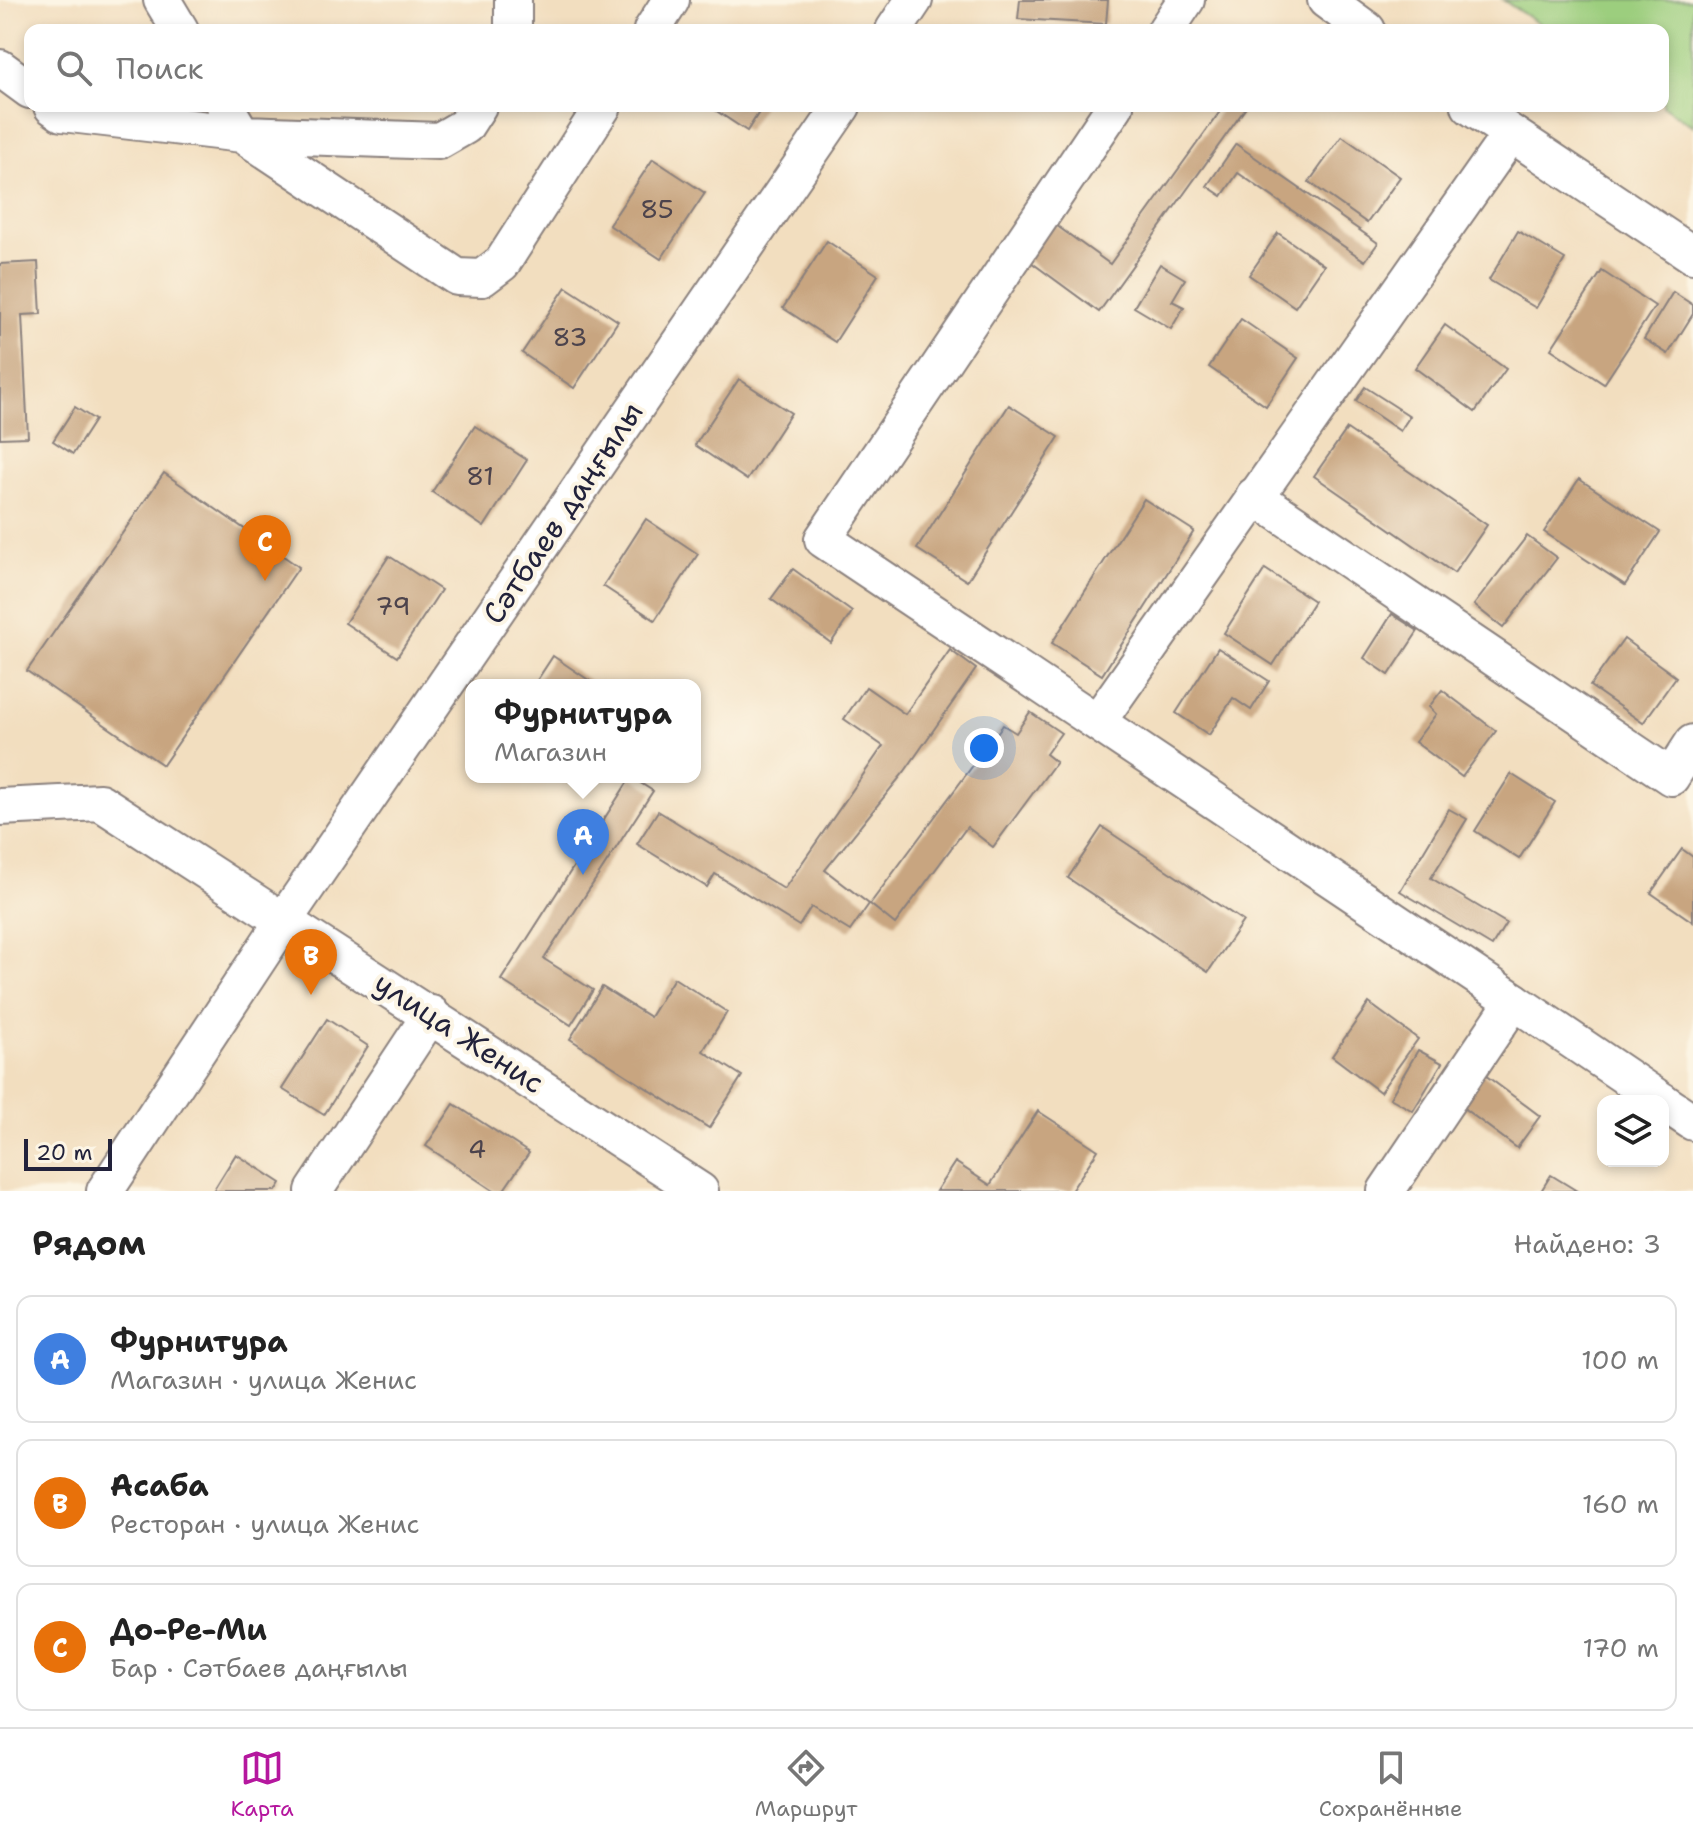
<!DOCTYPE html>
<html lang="ru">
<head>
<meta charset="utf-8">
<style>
  :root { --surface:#fff; --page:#f6f6f6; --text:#222; --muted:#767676; --line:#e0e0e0; --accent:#b5179e }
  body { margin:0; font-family:"Shantell Sans",sans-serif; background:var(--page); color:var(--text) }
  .controls { position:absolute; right:24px; bottom:24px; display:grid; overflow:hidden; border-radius:16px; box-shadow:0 4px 12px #0003 }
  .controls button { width:72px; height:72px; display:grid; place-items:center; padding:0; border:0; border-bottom:2px solid var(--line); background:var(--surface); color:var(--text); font:40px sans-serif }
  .scale { position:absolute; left:24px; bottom:20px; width:88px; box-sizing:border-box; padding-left:8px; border:4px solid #22223b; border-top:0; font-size:22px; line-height:28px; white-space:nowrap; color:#22223b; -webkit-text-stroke:6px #fcf5e5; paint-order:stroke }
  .you { position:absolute; left:984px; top:748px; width:28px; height:28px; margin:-20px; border:6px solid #fff; border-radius:50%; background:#1a73e8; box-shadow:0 0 0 12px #1a73e833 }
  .badge { display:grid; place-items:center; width:52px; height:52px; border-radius:50%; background:var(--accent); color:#fff; font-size:26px; font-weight:700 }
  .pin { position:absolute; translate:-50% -66px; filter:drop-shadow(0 2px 4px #0008) }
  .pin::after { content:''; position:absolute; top:42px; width:28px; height:24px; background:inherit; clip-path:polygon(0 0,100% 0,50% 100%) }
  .popup { position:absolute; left:465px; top:679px; width:236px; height:104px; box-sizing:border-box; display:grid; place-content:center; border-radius:16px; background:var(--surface); filter:drop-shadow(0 2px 6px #0005); font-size:26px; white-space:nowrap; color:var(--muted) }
  .popup b { font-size:30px; color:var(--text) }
  .popup::after { content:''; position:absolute; left:50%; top:100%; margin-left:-16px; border:16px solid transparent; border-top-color:var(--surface) }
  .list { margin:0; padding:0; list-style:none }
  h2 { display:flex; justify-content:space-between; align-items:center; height:104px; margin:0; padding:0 32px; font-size:34px }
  h2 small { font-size:26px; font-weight:400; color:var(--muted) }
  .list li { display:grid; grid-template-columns:52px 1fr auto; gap:24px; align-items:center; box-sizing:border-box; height:128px; margin:0 16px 16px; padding:0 16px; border:2px solid var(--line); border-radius:16px }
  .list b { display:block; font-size:30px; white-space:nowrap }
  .list p { margin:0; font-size:26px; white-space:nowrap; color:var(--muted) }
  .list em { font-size:26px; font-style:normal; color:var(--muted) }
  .icon { flex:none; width:44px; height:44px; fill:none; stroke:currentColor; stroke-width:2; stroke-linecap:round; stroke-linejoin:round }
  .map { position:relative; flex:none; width:1693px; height:1191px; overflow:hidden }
  .search { position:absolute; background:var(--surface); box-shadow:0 4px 12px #0003; left:24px; right:24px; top:24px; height:88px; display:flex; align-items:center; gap:20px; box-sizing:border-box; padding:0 28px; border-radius:16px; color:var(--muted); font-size:30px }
  .sheet { height:536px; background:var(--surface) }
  nav { display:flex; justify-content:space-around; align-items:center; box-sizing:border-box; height:112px; border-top:2px solid var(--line); background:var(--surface); font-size:22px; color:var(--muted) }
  nav a { display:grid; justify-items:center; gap:4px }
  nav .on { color:var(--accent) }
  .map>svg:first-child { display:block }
  .green { fill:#9cce7e; stroke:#5f785c; stroke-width:2 }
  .building { fill:#c8a580 }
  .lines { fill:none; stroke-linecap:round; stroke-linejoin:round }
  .minor-casing { stroke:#8a807d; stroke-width:40 }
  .minor { stroke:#fff; stroke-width:36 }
  .labels { text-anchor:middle; stroke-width:8; stroke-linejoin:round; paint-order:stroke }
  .number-label { font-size:26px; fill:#4c434c }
  .street-label { font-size:30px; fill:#22223b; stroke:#fcf5e5 }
</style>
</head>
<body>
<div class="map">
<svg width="1693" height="1191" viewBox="0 0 1693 1191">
  <rect width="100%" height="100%" fill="#fcf5e5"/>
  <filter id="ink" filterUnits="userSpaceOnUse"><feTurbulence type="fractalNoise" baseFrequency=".0125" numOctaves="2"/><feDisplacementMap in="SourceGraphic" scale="16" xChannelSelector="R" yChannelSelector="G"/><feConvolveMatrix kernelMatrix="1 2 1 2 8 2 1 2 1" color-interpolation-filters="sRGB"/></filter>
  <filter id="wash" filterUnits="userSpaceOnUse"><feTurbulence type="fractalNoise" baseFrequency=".006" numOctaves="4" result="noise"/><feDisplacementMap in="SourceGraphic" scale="32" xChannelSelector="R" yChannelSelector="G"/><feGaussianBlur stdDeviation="1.8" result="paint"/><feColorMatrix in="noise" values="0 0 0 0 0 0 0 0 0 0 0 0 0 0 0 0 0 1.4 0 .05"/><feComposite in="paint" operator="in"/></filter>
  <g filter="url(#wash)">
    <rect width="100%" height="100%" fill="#f2debf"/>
    <polygon class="green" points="1503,0 1693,0 1693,126 1663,106 1663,30 1548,30"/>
    <g id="blocks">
      <g class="building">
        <polygon points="1020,0 1108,0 1106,24 1018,19"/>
        <polygon points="709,106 763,106 747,131"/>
        <polygon points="1224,106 1247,106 1099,312 1020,254 1046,218 1110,264"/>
        <polygon points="1342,136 1400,177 1367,223 1309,182"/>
        <polygon points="1236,144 1378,243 1365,261 1238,173 1222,196 1207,186"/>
        <polygon points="653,159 705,193 661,259 609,225"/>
        <polygon points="1518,231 1565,259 1536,308 1489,280"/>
        <polygon points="1278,233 1324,265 1295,307 1249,275"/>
        <polygon points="827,241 878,275 835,342 783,308"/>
        <polygon points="38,262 41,314 22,315 28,437 0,438 0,264"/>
        <polygon points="1160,264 1185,279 1172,301 1184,307 1171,329 1134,307"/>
        <polygon points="1602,271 1655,306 1604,384 1551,349"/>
        <polygon points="566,287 618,321 574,388 522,353"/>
        <polygon points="1673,292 1693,305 1693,314 1668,354 1644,339"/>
        <polygon points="1241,319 1298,358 1266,406 1209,367"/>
        <polygon points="1445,325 1506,369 1475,412 1415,368"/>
        <polygon points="739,379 791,413 747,480 695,445"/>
        <polygon points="1365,387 1410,416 1400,431 1356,401"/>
        <polygon points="1009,405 1059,437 967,581 917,549"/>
        <polygon points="75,407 95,420 73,454 53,441"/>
        <polygon points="475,426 527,460 484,527 432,492"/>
        <polygon points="1347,429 1487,525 1454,573 1314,476"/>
        <polygon points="164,473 299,567 163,765 27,671"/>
        <polygon points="1579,479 1660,532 1625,585 1544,532"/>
        <polygon points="1144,499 1194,531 1102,675 1052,643"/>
        <polygon points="646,519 698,554 655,620 603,586"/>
        <polygon points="1527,536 1557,558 1503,628 1474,605"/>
        <polygon points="389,556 441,590 397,657 345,623"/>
        <polygon points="793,569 852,612 831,643 771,599"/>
        <polygon points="1265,569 1314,601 1273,665 1224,633"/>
        <polygon points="1392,614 1418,631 1389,675 1364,658"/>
        <polygon points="1624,639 1676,677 1643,723 1590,686"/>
        <polygon points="1218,648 1269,681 1251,710 1233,698 1209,735 1176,713"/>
        <polygon points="950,650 976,669 905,771 825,870 869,904 850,931 811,907 799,926 715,874 707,887 637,844 658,811 784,889 883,746 844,719 866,687 905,714"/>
        <polygon points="553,656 596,685 534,685"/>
        <polygon points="1442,690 1496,731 1462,777 1415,742 1436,714 1429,707"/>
        <polygon points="1030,712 1061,733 1046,754 1056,762 993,847 967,827 895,924 870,904 1003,725 1016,733"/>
        <polygon points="1511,774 1555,802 1519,859 1475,831"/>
        <polygon points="631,777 653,791 544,959 593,990 571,1025 501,980"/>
        <polygon points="1449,809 1467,819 1431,878 1506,923 1492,946 1400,891"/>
        <polygon points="1102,827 1243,921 1208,972 1068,878"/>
        <polygon points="1682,849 1693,857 1693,922 1651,893"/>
        <polygon points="674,978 727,1012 703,1051 742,1076 709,1128 570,1039 602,987 650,1017"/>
        <polygon points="1369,1003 1418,1039 1380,1092 1332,1056"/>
        <polygon points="327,1019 368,1046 324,1115 282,1089"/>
        <polygon points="1418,1050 1442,1063 1413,1111 1390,1098"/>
        <polygon points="1481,1072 1540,1116 1517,1148 1458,1104"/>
        <polygon points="454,1104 529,1153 503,1191 494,1191 426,1146"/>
        <polygon points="1038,1111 1098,1150 1071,1191 936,1191 955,1162 990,1185"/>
        <polygon points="236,1154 281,1183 276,1191 213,1191"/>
        <polygon points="1551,1175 1577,1191 1541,1191"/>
      </g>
    </g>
  </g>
  <g filter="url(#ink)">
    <use href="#blocks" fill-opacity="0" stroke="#8a807d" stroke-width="2"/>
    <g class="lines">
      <g class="minor-casing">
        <g id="minor">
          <polyline points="162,0 180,30"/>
          <polyline points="1326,0 1367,30"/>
          <polyline points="513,30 513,0"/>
          <polyline points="652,30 671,0"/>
          <polyline points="894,30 914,0"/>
          <polyline points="1166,30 1186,0"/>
          <polyline points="0,68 30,90"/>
          <polyline points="52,106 62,113 242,134 457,277 482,278 502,263 603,106"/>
          <polyline points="225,106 242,134 439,141 465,126 478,106"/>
          <polyline points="1115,106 823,539 1514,1001"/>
          <polyline points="1470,106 1693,255"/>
          <polyline points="1254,496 1671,777 1693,743"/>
          <polyline points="1098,721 1510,135"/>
          <polyline points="0,807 100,802 700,1191"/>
          <polyline points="1663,1102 1693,1122"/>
          <polyline points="105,1191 284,920 842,106"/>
          <polyline points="314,1191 431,1014"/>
          <polyline points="1386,1191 1514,1001 1662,1101"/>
        </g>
      </g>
      <use href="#minor" class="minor"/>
    </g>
  </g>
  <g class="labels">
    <g class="number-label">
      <text x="657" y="218">85</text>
      <text x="570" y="346">83</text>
      <text x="480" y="485">81</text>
      <text x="393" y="615">79</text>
      <text x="477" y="1158">4</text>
    </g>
    <g class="street-label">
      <text transform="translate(563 513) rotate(-56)" y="10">Сәтбаев даңғылы</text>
      <text transform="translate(459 1033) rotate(33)" y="10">улица Женис</text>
    </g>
  </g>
</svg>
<div class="controls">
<button><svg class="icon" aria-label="layers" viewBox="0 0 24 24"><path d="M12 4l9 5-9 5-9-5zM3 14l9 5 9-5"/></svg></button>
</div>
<div class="scale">20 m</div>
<div class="you"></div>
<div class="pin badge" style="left:583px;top:875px;background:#3f7fe0">A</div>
<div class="popup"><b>Фурнитура</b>Магазин</div>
<div class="pin badge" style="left:311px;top:995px;background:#e8710a">B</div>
<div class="pin badge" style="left:265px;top:581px;background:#e8710a">C</div>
<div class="search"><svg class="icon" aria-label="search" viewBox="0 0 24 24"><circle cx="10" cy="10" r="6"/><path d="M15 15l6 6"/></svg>Поиск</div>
</div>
<section class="sheet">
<h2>Рядом<small>Найдено: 3</small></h2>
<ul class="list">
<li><span class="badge" style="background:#3f7fe0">A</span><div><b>Фурнитура</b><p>Магазин · улица Женис</p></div><em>100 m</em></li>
<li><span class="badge" style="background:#e8710a">B</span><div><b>Асаба</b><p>Ресторан · улица Женис</p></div><em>160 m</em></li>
<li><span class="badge" style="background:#e8710a">C</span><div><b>До-Ре-Ми</b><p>Бар · Сәтбаев даңғылы</p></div><em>170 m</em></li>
</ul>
</section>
<nav>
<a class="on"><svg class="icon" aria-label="map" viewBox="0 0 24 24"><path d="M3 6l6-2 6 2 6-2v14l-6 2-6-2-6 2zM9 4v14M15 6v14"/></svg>Карта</a>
<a><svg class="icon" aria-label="directions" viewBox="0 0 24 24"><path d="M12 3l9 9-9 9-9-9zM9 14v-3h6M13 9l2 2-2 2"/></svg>Маршрут</a>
<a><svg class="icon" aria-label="saved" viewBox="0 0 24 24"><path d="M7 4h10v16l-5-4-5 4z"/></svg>Сохранённые</a>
</nav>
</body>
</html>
